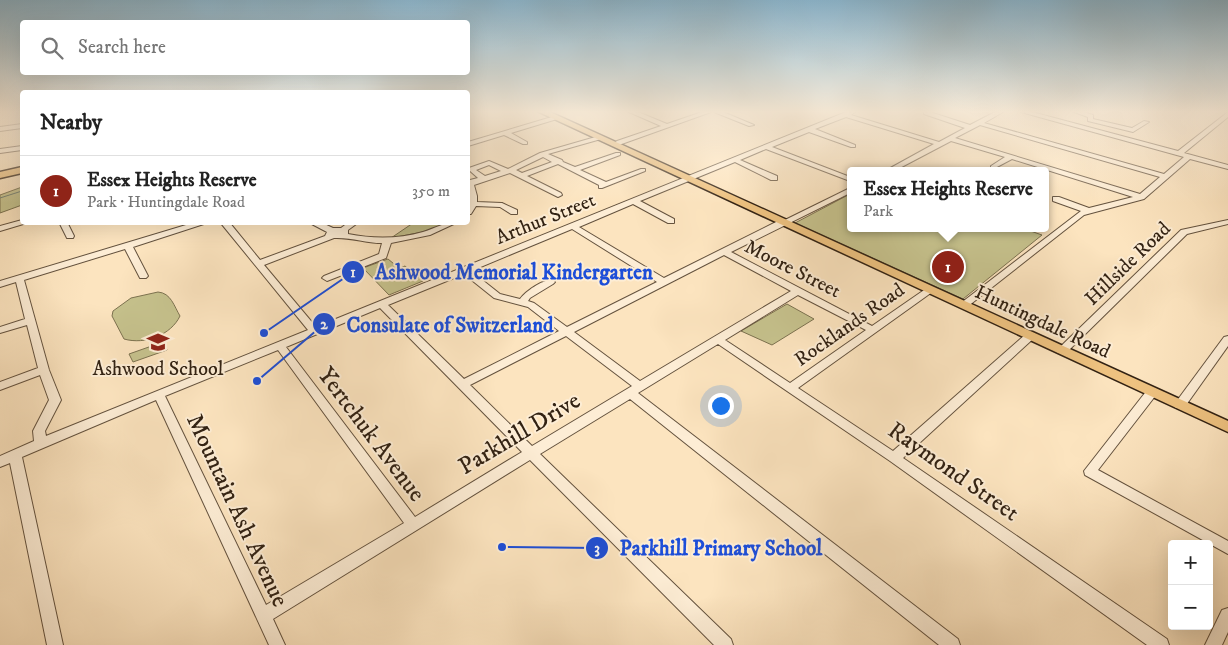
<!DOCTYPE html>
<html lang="en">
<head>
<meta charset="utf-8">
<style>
  :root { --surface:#fff; --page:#f2f2f2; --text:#222; --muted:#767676; --line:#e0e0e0; --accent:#8f2418 }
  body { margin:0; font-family:"IM FELL DW Pica",serif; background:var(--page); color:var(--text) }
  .controls { position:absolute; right:15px; bottom:15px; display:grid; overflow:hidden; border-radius:5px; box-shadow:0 5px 20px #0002 }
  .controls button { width:45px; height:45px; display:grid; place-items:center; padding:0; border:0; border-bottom:1px solid var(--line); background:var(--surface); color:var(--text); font:25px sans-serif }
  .you { position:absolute; left:720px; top:405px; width:18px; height:18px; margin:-12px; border:4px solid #fff; border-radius:50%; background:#1a73e8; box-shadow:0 0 0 8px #1a73e833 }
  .badge { display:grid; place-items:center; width:32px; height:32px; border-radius:50%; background:var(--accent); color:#fff; font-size:16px; font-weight:700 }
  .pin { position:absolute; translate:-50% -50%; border:2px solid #fff; box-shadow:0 1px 5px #0006 }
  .popup { position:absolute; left:847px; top:167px; width:202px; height:65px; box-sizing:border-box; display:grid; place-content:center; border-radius:5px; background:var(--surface); filter:drop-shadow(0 1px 4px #0005); font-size:16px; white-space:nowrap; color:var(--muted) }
  .popup b { font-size:19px; color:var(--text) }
  .popup::after { content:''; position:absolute; left:50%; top:100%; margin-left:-10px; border:10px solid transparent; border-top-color:var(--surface) }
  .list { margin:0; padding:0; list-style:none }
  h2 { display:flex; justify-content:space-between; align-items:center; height:65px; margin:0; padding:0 20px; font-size:21px }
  h2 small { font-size:16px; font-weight:400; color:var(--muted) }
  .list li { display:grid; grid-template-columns:32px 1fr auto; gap:15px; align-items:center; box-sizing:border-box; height:70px; padding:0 20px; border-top:1px solid var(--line) }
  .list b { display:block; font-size:19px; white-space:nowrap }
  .list p { margin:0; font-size:16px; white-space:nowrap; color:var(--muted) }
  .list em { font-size:16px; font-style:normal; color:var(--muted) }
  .icon { flex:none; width:28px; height:28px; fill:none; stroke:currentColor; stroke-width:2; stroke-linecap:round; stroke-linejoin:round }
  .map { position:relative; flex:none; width:1228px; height:645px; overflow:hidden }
  .search { position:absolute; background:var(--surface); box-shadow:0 5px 20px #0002; left:20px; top:20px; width:450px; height:55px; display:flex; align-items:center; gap:12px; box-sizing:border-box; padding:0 18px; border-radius:5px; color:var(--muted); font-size:19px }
  .panel { position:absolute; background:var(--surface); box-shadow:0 5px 20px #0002; left:20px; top:90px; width:450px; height:135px; border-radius:5px }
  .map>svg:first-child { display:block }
  .green { fill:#c6c28d; stroke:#7c7250 }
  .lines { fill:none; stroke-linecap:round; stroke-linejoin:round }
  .stream { stroke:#738071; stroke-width:1 }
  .minor-casing { stroke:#64523e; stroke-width:2 }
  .major-casing { stroke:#322213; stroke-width:3 }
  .minor { fill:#fdedd5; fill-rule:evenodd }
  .major { fill:#eec280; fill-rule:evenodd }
  .labels { text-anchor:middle; stroke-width:4; stroke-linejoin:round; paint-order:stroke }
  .street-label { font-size:20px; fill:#322213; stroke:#fdedd5 }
  .poi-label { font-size:20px; fill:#322213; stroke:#fdedd5 }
  .near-street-label { font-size:24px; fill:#322213; stroke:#fdedd5 }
  .leader { fill:none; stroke:#1d4ed8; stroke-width:2 }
  .callout-dot { fill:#1d4ed8; stroke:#fdedd5; stroke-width:2 }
  .mark-label { font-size:15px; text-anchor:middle; font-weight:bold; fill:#fff }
  .callout-label { font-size:21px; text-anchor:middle; font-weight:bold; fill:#1d4ed8; stroke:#fdedd5; stroke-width:4; stroke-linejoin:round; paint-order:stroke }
</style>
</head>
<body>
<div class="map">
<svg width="1228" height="645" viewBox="0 0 1228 645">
  <rect width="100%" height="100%" fill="#fce4bf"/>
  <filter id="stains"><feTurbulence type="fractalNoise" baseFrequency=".004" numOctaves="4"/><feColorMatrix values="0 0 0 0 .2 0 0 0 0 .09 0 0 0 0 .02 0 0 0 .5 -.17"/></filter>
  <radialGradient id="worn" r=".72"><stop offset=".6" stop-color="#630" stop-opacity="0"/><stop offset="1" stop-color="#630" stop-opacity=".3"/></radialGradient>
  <g class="green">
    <polygon points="22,187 22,205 0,213 0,195"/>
    <polygon points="850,194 850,228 1022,228 1042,235 963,299 795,223"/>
    <polygon points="413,223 448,223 423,232 391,238"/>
    <polygon points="388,259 399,268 405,266 423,281 389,295 363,268"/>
    <path d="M158,292C171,293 174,306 180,316C171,335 145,345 124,339L112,316L113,311L131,298Z"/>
    <polygon points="787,304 814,319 772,345 741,331"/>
    <polygon points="163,342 167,350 133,362 129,354"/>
  </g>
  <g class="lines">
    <polyline class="stream" points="0,198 22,191"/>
    <g class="minor-casing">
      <g id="minor">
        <polygon points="629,112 638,112 667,124 702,112 711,112 616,146 612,146 612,144 617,141 661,126"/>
        <polygon points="714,112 723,112 754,125 749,126"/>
        <path d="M846,112H855L851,115L939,142L965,128L924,114V112H930L970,125L995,112H1003L984,123L1164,174L1184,157L1021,112H1032L1178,151L1228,112V117L1184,153L1228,165V169L1190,159L1144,199L1084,215L967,307H961L959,305L961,303L1081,211L1053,201V197H1059L1089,208L1133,197L1012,159L995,168H991V166L1005,157L951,141L894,171H885L934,144L846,117L815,129L855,145V147H851L809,132L772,147L850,177V181L766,149L740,160L777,176V180H771L735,162L640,201L674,219V223H668L633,204L579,227L664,278L780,220H785L850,188V193L731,252L872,326L927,288L930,287L935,290L798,388L893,451L1026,334H1034L1035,336L1034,338L903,458L1167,639L1169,645H1147L890,461L718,344L638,393L958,639L960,645H939L630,399L540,454L731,639L733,645H714L530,460L273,619L285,645H269L156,400L22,457L63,645H47L10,463L0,467V456L34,441L33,431L49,400L40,375L0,390V382L38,368L27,325L0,333V327L25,319L16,282L0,287V281L196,222H210L133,247L148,276L146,278H140L125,249L24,280L49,370L61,400L45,431L46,436L308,330L220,222H229L260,260L325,236L327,232L308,222H320L333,228H341L349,222H359L348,230V234C373,239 399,239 423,232C436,228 445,222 458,222L430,235L391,243L386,258L327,281L322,278L324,276L379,254L382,243C366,243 350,237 334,238L264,265L316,327ZM980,125L1160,177L1140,194L955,138ZM572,229L657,282L567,327L534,303L528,301L530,298L553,284L555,282L553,280C543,279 526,291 520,299L500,294L471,271ZM724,255L791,291L640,381L574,332ZM464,274L494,298L528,307L559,331L464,379L388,305ZM798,295L866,330L790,383L725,340ZM380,308L522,452L415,517L286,347ZM566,336L632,386L532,446L470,385ZM278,350L404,523L266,605L165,396Z"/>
        <polygon points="1074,112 1084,112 1093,115 1093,119 1132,128 1144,121 1149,122 1133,132 1088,121 1088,117"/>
        <polygon points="555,116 557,117 557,119 511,133 527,142 527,144 523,144 504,135 468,146 468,142"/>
        <polygon points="22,124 22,128 0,131 0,127"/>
        <path d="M599,136L602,138L601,139L548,154L562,160L563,162L575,167L616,153H620V155L580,170L606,182L641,169H645V171L602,188H599V185L558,164L527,176L561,193L562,195L558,197L510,173L474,185L477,196V202L502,203L517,210V214H511L500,207L476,206L471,214H468L470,199L468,183L470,180L478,178L469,170V168L489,161L508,169L540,153ZM543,157L552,162L522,173L516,170ZM489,165L501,171L485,176L476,170Z"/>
        <polygon points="22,146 22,150 0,153 0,149"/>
        <polygon points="22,220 22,222 30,222 0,231 0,226"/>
        <polygon points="1228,220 1228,224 1187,234 1066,353 1058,353 1057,351 1058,349 1181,230"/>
        <polygon points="59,222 67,222 74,236 73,238 67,238"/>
        <polygon points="1228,336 1228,346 1184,408 1176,408 1174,405 1176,402 1224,337"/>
        <polygon points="1152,388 1156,389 1158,392 1156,395 1098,470 1228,541 1228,554 1085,475 1084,471 1148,389"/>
        <polygon points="1228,608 1228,632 1222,645 1205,645 1222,610"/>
      </g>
    </g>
    <g class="major-casing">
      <g id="major">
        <polygon points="539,112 550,112 1228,421 1228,432"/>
        <polygon points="22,167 22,173 0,178 0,172"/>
      </g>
    </g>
    <use href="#minor" class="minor"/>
    <use href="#major" class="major"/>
  </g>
  <linearGradient id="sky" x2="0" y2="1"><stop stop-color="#8bb8d2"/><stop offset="0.55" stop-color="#fef3e2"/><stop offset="1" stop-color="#fef3e2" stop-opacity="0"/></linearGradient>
  <rect width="1228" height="203" fill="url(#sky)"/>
  <defs>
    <g id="school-bare" transform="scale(1.725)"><path d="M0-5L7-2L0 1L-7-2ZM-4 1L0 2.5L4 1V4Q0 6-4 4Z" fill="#8f2418" stroke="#fdedd5" stroke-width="2.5" paint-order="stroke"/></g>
  </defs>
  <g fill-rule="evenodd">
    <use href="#school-bare" x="158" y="342"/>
  </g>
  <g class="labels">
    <g class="street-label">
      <text transform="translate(545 218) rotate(-22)" y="7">Arthur Street</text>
      <text transform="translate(1127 263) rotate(-44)" y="7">Hillside Road</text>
      <text transform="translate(793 268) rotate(27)" y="7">Moore Street</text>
      <text transform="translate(1043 321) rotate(25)" y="7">Huntingdale Road</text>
      <text transform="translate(849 324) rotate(-35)" y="7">Rocklands Road</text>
    </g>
    <g class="poi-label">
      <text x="158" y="375">Ashwood School</text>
    </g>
    <g class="near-street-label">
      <text transform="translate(519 433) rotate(-31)" y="8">Parkhill Drive</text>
      <text transform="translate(372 434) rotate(53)" y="8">Yertchuk Avenue</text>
      <text transform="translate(954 471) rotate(35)" y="8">Raymond Street</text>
      <text transform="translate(238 510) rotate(65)" y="8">Mountain Ash Avenue</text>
    </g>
  </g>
  <path class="leader" d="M264 333L353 272M257 381L324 324M502 547L597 548"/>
  <g class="callout-dot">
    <circle cx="264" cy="333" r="5"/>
    <circle cx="257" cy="381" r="5"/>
    <circle cx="502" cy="547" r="5"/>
    <circle cx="353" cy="272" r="12"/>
    <circle cx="324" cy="324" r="12"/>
    <circle cx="597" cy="548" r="12"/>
  </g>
  <g class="mark-label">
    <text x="353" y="277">1</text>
    <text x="324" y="329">2</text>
    <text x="597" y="553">3</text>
  </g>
  <g class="callout-label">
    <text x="514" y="279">Ashwood Memorial Kindergarten</text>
    <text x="450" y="332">Consulate of Switzerland</text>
    <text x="721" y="555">Parkhill Primary School</text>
  </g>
  <rect width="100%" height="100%" filter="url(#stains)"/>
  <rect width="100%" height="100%" fill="url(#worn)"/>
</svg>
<div class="controls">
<button>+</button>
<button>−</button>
</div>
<div class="you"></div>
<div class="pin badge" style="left:948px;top:267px">1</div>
<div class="popup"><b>Essex Heights Reserve</b>Park</div>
<div class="search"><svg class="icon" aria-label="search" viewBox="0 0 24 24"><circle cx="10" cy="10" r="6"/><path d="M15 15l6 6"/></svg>Search here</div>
<section class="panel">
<h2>Nearby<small></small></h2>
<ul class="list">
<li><span class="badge">1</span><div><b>Essex Heights Reserve</b><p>Park · Huntingdale Road</p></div><em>350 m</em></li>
</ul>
</section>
</div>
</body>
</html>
